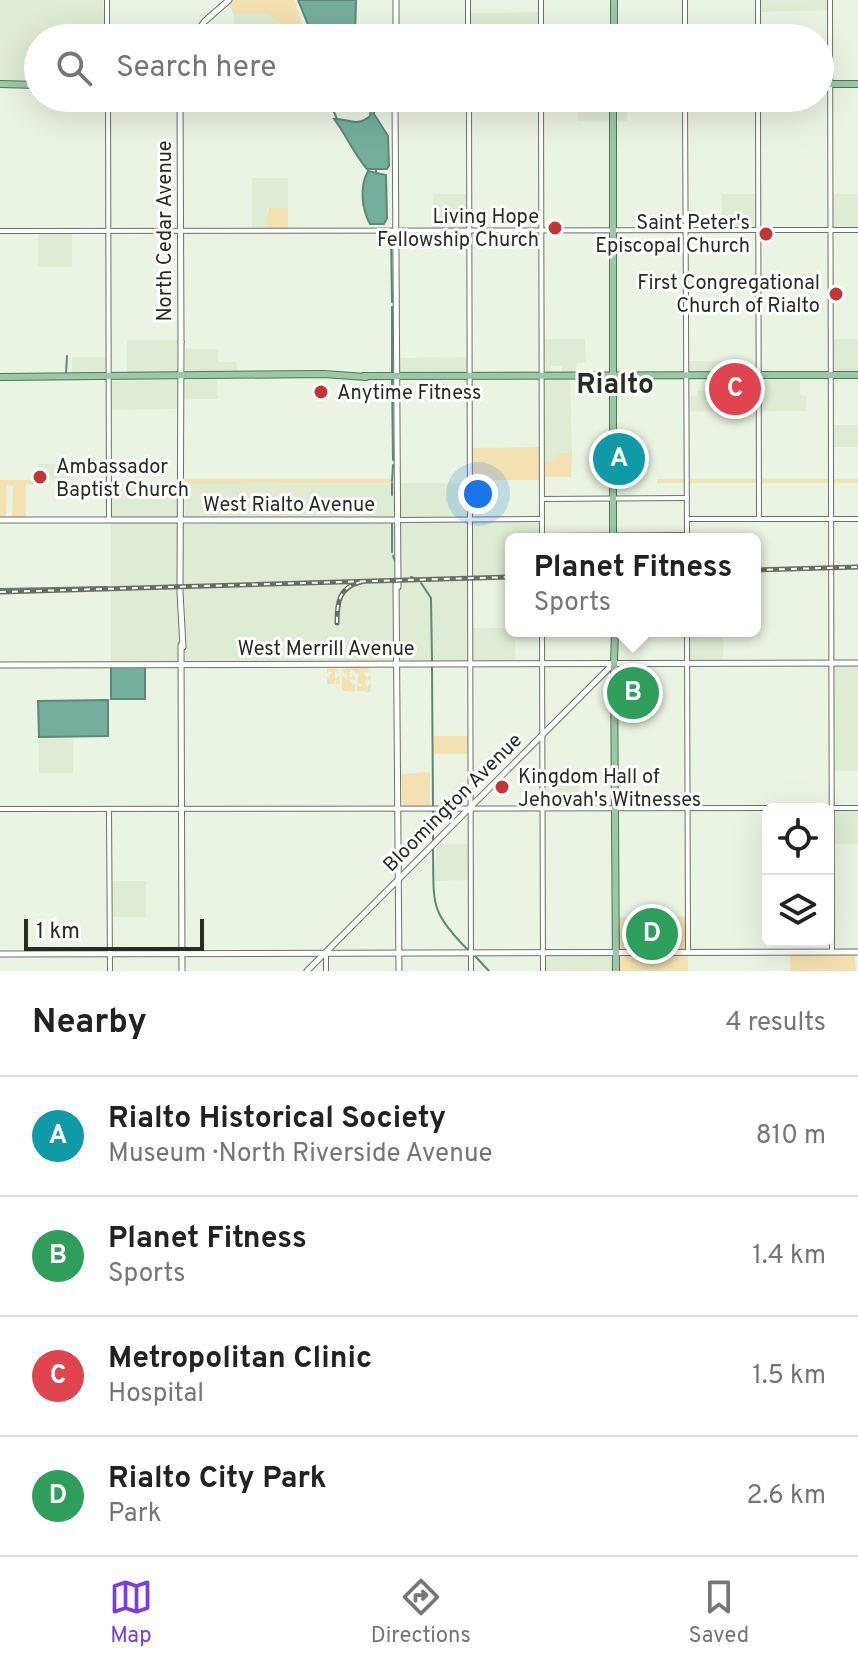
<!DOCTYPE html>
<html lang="en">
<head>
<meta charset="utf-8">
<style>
  :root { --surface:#fff; --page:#f2f2f2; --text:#222; --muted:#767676; --line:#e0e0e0; --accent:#7c3aed }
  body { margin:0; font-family:Overpass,sans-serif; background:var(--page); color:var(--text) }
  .controls { position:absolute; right:24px; bottom:24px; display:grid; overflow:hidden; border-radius:12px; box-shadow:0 8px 32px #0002 }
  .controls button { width:72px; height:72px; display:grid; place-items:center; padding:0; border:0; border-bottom:2px solid var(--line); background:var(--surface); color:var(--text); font:40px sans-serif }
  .scale { position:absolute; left:24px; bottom:20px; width:180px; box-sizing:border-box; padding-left:8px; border:4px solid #282c25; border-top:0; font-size:22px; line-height:28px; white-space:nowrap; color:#282c25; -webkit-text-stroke:6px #fff; paint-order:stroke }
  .you { position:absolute; left:478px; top:494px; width:28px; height:28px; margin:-20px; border:6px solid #fff; border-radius:50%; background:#1a73e8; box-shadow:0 0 0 12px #1a73e833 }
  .badge { display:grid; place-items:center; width:52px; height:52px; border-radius:50%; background:var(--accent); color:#fff; font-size:26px; font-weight:700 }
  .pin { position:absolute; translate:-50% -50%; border:4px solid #fff; box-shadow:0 2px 8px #0006 }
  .popup { position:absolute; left:505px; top:533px; width:256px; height:104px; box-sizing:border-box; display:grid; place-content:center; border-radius:12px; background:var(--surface); filter:drop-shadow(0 2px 6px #0005); font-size:26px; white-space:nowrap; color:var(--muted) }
  .popup b { font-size:30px; color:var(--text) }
  .popup::after { content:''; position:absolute; left:50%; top:100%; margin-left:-16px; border:16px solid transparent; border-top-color:var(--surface) }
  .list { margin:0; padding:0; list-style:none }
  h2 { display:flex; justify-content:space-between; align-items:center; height:104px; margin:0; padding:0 32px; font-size:34px }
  h2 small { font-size:26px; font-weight:400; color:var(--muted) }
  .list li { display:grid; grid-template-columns:52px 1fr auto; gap:24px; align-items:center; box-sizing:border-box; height:120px; padding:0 32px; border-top:2px solid var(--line) }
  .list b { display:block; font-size:30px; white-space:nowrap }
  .list p { margin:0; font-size:26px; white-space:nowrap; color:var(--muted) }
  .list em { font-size:26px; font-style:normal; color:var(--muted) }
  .icon { flex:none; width:44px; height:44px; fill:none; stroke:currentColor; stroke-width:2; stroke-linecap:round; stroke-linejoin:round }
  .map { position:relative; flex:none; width:858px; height:971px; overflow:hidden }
  .search { position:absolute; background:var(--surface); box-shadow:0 8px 32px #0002; left:24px; right:24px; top:24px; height:88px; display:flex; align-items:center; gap:20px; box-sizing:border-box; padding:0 28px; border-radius:44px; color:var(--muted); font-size:30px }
  .sheet { height:584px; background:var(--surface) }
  nav { display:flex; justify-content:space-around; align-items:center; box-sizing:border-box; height:112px; border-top:2px solid var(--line); background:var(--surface); font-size:22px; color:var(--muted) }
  nav a { display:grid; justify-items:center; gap:4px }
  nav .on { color:var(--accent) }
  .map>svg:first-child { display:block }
  .built { fill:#deecd3 }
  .green { fill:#f4e1b2 }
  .water { fill:#74ae9d; stroke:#5d8779; stroke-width:2 }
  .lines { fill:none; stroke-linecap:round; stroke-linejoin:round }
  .stream { stroke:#5d8779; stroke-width:2 }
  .tertiary-casing { stroke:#6b7464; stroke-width:6 }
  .secondary-casing { stroke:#6b7464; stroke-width:7 }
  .primary-casing { stroke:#497955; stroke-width:8 }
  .tertiary { stroke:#fff; stroke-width:4 }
  .secondary { stroke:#fff; stroke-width:5 }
  .primary { stroke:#9dc7a9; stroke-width:6 }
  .rail-casing { stroke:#686e64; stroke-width:5 }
  .rail { stroke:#fff; stroke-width:2; stroke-dasharray:6; stroke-linecap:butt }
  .poi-dot { fill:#c33436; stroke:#fff; stroke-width:3 }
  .labels { text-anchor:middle; stroke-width:6; stroke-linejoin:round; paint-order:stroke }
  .poi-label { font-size:20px; fill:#282c25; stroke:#fff; text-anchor:end }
  .street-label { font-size:20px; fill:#282c25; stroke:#fff }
  .district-label { font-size:28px; font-weight:bold; fill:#282c25; stroke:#fff }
</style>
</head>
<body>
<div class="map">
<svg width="858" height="971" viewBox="0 0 858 971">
  <rect width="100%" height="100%" fill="#eaf4e2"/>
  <g class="built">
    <polygon points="0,0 103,0 105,31 134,31 133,38 38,38 38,83 0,83"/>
    <polygon points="759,0 829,0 829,10 759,12"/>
    <polygon points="241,12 267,13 276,21 314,38 235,38 234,14"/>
    <polygon points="539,12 539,38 471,38 471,13"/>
    <polygon points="543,98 610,98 610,121 578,121 577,103 563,101 543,103"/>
    <polygon points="617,98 684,98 684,104 627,104 627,121 617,121"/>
    <polygon points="252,178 288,178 288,208 267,209 268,229 252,229"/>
    <polygon points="433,194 467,194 467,228 433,229"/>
    <rect x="722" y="194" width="34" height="34"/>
    <rect x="832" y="194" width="26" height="34"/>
    <rect x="38" y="233" width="34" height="34"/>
    <polygon points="544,339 585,339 586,362 577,363 575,372 562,372 562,366 551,366 551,372 544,372"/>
    <polygon points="833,339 858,339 858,371 833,372"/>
    <polygon points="127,340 177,340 177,372 127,373"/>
    <polygon points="185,349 218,349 218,362 237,362 237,372 185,371"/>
    <polygon points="72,357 106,357 107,373 72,373"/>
    <polygon points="467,357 467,372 400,372 400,358"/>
    <polygon points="689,361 746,361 746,372 695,372 689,371"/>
    <polygon points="570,378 572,453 561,454 556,461 544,461 543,379"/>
    <polygon points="217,379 218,399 184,399 184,383 188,380"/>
    <polygon points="763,379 800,380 800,395 806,396 806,411 761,411"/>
    <polygon points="177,380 177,409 111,410 111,381"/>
    <polygon points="697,390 714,393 715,398 723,398 722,411 688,411 688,396 697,396"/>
    <rect x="833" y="425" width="25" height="22"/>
    <rect x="38" y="464" width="35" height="16"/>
    <polygon points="468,483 468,522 539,523 541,539 511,539 511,575 468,576 467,661 111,661 111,484 178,484 179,524 303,522 302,517 185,517 184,484"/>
    <polygon points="472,628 511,628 511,631 529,631 529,639 515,639 515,661 472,661"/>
    <rect x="689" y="631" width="34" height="30"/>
    <polygon points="651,665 651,699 633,700 633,725 617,724 617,666"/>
    <rect x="833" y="666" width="25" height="105"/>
    <polygon points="73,736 73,773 39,773 39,737"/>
    <polygon points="544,772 579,772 579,806 545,806"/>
    <polygon points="834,810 858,810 858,844 833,844"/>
    <polygon points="439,844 469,844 469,880 435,881 436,849"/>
    <rect x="112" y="881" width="34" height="36"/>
    <polygon points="546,955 611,955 612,971 545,971"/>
  </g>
  <g class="green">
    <polygon points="232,0 295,0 305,33 276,21 267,13 234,14 229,5"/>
    <polygon points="269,208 288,208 288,229 268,229 266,219"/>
    <polygon points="540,447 540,480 471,480 471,448"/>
    <polygon points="556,453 572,453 571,477 544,477 544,461 556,461"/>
    <polygon points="184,479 391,479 391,483 184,484"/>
    <rect x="657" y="479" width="201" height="4"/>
    <polygon points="0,480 33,480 35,484 26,484 26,518 12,519 13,486 7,485 6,519 0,519"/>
    <polygon points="327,666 371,666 371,668 367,668 371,671 364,673 367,678 370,675 371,681 367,679 365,682 367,687 371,684 370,692 366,692 368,687 365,691 357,691 357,684 360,687 362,685 357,682 359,674 351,670 349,674 352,675 348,675 351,678 354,675 355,680 350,679 350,682 353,683 351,687 355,684 355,691 351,692 353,688 350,691 342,691 342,676 347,679 347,670 345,675 342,670 346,667 337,668 339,673 335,671 335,679 339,676 340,684 335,684 337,680 334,681 334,684 327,684 327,676 330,679 329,675 332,673 329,671 327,674"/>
    <rect x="434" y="736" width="35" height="18"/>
    <polygon points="430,772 430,806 403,806 401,774"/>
    <polygon points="686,916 685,950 618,950 617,917"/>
    <polygon points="619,954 688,955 688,971 618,971"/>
    <polygon points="790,954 855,955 856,971 790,971"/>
  </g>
  <g class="water">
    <polygon points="298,0 356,0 355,38 325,38 311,32"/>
    <path d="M371,107H374V114L388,136L389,166L387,169H367C353,153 347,136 334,119C348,118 356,128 370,116Z"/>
    <path d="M368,171L386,175L387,218L384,224H370C362,209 359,188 368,171Z"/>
    <polygon points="145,666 145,699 111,699 111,667"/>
    <polygon points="108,700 108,736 39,737 38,701"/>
  </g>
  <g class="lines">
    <g class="stream">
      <polyline points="328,98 337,119"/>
      <polyline points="376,169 376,174"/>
      <polyline points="391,233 392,302"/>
      <polyline points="392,372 392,307"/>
      <polyline points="66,373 67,356"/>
      <polyline points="392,379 393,460"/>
      <polyline points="392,481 393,465"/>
      <polyline points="392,495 392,483"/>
      <polyline points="392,552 392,524"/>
      <polyline points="393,556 395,561"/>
      <polyline points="411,577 414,578"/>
      <polyline points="421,583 431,598 432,661"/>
      <polyline points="0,589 107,587"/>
      <polyline points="432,667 433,807"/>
      <polyline points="433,811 433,841"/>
      <path d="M433,850C434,904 429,911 468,950"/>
      <polyline points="474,955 489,971"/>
    </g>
    <g class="tertiary-casing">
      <g id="tertiary">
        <polyline points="468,0 468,38"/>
        <polyline points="541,0 541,38"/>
        <polyline points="685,0 685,38"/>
        <polyline points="758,0 758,38"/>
        <polyline points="830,0 832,952"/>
        <polyline points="107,38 107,0"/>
        <polyline points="108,98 109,520"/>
        <polyline points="469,98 471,971"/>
        <polyline points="541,98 542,539"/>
        <polyline points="685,98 687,539"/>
        <polyline points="758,98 759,519"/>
        <polyline points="0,231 858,230"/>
        <polyline points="542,499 687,498"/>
        <polyline points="687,519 858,519"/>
        <polyline points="397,520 542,519"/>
        <polyline points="542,536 687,535"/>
        <polyline points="542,631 543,971"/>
        <polyline points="687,631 688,952"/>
        <polyline points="0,809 858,808"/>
        <polyline points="109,809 110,971"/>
        <polyline points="326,952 326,971"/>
      </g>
    </g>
    <g class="secondary-casing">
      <g id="secondary">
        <polyline points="396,0 396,38"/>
        <polyline points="192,38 205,21 229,0"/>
        <polyline points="180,98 181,342"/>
        <polyline points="395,98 398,587"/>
        <polyline points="181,342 180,592 183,647"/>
        <polyline points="0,520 397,520"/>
        <polyline points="396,584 399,971"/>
        <polyline points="181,645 182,971"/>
        <polyline points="0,665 858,663"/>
        <polyline points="0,954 858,952"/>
        <polyline points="307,971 614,663"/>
      </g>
    </g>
    <g class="primary-casing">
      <g id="primary">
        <polyline points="614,38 614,0"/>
        <polyline points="0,84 38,85"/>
        <polyline points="820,84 858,84"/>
        <polyline points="790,375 858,375"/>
        <polyline points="100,376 324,374 366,377"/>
        <polyline points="364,376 791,375"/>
        <polyline points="0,377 102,376"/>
        <polyline points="613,539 613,98"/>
        <polyline points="614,663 616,971"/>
        <polyline points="614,663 615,631"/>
      </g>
    </g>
    <use href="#tertiary" class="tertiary"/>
    <use href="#secondary" class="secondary"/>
    <use href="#primary" class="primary"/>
    <g class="rail-casing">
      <g id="rail">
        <polyline points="755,570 858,567"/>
        <polyline points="0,592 511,577"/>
        <path d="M337,623C337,602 339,587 361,582"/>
      </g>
    </g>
    <use href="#rail" class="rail"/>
  </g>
  <g class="poi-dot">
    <circle cx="555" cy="228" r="8"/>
    <circle cx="766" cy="234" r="8"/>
    <circle cx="836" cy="294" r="8"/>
    <circle cx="321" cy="392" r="8"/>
    <circle cx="40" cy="477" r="8"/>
    <circle cx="502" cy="787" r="8"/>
  </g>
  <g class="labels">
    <g class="poi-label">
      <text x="539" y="223">Living Hope<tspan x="539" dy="23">Fellowship Church</tspan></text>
      <text x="750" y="229">Saint Peter's<tspan x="750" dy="23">Episcopal Church</tspan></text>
      <text x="820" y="289">First Congregational<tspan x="820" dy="23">Church of Rialto</tspan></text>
      <text x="337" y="399" text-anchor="start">Anytime Fitness</text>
      <text x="56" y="473" text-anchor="start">Ambassador<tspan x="56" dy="23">Baptist Church</tspan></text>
      <text x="518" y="783" text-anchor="start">Kingdom Hall of<tspan x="518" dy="23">Jehovah's Witnesses</tspan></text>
    </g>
    <g class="street-label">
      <text transform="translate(164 231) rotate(-90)" y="7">North Cedar Avenue</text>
      <text x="289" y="511">West Rialto Avenue</text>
      <text x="326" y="655">West Merrill Avenue</text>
      <text transform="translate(452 802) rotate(-45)" y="7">Bloomington Avenue</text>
    </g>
    <g class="district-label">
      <text x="615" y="393">Rialto</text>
    </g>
  </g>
</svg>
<div class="controls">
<button><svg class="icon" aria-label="locate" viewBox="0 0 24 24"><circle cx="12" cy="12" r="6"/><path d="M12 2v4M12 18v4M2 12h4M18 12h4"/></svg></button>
<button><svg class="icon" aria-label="layers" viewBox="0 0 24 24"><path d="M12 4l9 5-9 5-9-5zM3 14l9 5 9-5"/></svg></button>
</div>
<div class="scale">1 km</div>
<div class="you"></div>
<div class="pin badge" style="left:619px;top:459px;background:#0f9aa8">A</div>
<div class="pin badge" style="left:633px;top:693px;background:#2e9e5b">B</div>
<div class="popup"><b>Planet Fitness</b>Sports</div>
<div class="pin badge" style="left:735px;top:389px;background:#e0444e">C</div>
<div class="pin badge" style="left:652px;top:934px;background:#2e9e5b">D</div>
<div class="search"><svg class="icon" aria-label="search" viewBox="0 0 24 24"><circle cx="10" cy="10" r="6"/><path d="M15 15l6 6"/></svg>Search here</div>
</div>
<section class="sheet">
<h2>Nearby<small>4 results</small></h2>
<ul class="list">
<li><span class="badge" style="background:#0f9aa8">A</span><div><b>Rialto Historical Society</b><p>Museum · North Riverside Avenue</p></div><em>810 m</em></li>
<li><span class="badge" style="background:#2e9e5b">B</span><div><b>Planet Fitness</b><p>Sports</p></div><em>1.4 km</em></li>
<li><span class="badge" style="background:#e0444e">C</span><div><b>Metropolitan Clinic</b><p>Hospital</p></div><em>1.5 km</em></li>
<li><span class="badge" style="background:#2e9e5b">D</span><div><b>Rialto City Park</b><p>Park</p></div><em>2.6 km</em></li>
</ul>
</section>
<nav>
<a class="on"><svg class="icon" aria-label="map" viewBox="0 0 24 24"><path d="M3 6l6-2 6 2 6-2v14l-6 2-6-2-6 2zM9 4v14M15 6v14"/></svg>Map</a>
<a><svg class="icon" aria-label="directions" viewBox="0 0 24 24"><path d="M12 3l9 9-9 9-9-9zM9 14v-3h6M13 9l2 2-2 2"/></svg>Directions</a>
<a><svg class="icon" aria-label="saved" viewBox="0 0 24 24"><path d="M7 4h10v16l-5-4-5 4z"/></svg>Saved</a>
</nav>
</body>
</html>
